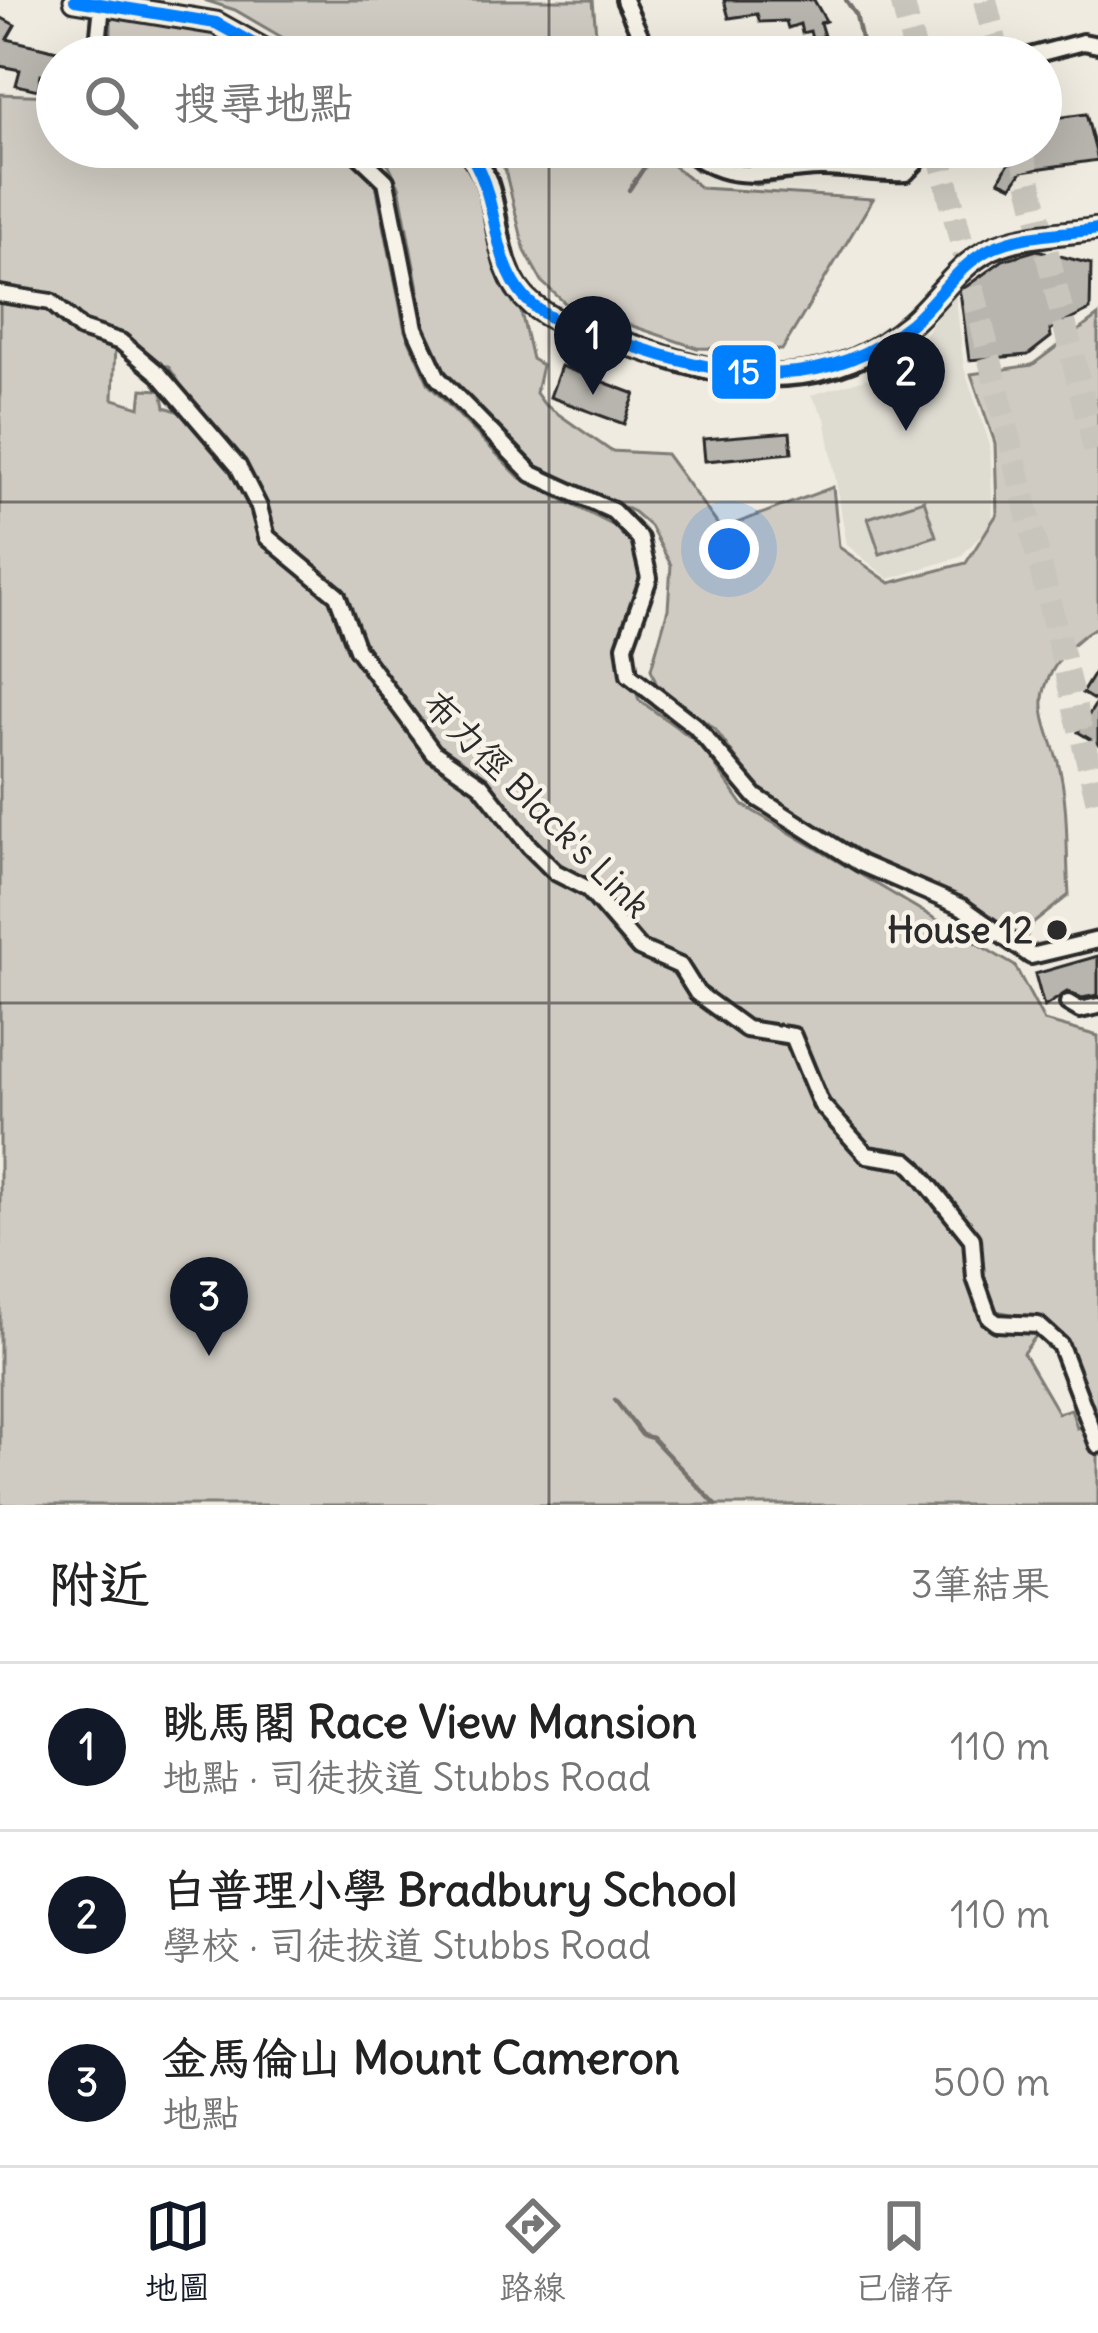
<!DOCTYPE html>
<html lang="zh-TW">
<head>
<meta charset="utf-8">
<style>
  :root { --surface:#fff; --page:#f6f6f6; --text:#222; --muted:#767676; --line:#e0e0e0; --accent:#111827 }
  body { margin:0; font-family:Delius,"LXGW WenKai TC",sans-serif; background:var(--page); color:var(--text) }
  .you { position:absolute; left:729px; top:549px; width:42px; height:42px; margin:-30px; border:9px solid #fff; border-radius:50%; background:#1a73e8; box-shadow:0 0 0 18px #1a73e833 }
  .badge { display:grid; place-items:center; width:78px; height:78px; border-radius:50%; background:var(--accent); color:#fff; font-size:39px; font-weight:700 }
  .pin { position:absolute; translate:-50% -99px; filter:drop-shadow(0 3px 6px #0008) }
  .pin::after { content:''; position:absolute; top:63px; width:42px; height:36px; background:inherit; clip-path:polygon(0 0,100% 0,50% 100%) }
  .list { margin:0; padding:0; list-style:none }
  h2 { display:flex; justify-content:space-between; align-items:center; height:156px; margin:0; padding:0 48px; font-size:51px }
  h2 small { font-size:39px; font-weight:400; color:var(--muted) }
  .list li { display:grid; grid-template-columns:78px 1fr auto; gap:36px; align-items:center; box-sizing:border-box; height:168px; padding:0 48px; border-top:3px solid var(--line) }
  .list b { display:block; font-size:45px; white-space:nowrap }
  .list p { margin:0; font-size:39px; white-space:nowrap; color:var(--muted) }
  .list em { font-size:39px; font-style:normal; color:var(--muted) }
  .icon { flex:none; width:66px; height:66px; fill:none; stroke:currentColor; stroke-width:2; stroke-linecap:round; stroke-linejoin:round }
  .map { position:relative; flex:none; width:1098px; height:1505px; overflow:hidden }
  .search { position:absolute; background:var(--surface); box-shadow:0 12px 48px #0002; left:36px; right:36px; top:36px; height:132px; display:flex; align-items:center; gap:30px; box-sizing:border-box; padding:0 42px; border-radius:66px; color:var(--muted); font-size:45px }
  .sheet { height:660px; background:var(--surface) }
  nav { display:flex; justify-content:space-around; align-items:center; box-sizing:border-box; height:168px; border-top:3px solid var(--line); background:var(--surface); font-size:33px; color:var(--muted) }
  nav a { display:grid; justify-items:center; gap:6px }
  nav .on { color:var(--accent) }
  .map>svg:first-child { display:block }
  .built { fill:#dedbd1 }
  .green { fill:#cfcbc2; stroke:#7d7b76; stroke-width:3; fill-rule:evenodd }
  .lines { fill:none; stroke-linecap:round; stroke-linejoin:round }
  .stream { stroke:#74726e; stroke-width:4.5 }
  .building { fill:#b8b5ae; stroke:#2b2b2b; stroke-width:3 }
  .highway-tunnel { stroke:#c8c5bc; stroke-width:24; stroke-dasharray:24 12; stroke-linecap:butt }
  .street-casing { stroke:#2b2b2b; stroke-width:22 }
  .secondary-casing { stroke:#2b2b2b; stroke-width:27 }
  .street { stroke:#f7f3e8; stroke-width:14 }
  .secondary { stroke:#f7f3e8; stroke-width:18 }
  .bus-1-casing { stroke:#f7f3e8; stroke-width:21 }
  .bus-1 { stroke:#0080ff; stroke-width:12 }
  .grid { fill:none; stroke:#2b2b2b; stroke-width:3; stroke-opacity:0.55 }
  .poi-dot { fill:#2b2b2b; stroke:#f7f3e8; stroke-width:4.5 }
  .labels { text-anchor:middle; stroke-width:9; stroke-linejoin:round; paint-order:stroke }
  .street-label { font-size:36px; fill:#2b2b2b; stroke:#f7f3e8 }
  .poi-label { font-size:36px; font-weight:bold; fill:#2b2b2b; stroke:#f7f3e8; text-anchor:end }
  .line-badge { stroke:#f7f3e8; stroke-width:4.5 }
  .badge-label { font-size:33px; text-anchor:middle; font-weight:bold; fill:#fff }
</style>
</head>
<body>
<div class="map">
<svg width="1098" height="1505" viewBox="0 0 1098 1505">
  <rect width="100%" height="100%" fill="#efebe0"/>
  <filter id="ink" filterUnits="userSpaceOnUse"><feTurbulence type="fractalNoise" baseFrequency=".00833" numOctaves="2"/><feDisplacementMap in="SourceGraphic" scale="24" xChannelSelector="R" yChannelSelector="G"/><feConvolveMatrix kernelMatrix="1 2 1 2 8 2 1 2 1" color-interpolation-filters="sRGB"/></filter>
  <g filter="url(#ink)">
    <polygon class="built" points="955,291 964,368 990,445 993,522 960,557 889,579 847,545 825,418 811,395 879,375 917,346"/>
    <g class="green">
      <polygon points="204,0 593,0 598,57 316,57 235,10"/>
      <polygon points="111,17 213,32 258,57 205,57 119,44 111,38"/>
      <path d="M57,92V147H328L359,166L376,185L405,331L429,385L520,478L622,530L650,570L629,671L639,700L700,744L743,805L1015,966L1044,1021L1098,1036V1429L1068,1345L1041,1320L996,1311L983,1273L965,1264C978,1322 980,1329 1040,1331L1023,1353L1058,1413L1071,1409L1077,1428L1084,1427L1098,1452V1505H0V94L54,96ZM115,344L153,365L168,366L198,411L192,416L165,407L162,390L142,389L140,407L113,399Z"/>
      <path d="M370,147H443L470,167L498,262L518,299L532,359L542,365L536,393L544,404L611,451L666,454L721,529L833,487L839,547L890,583L966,563L997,514L995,443L971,374L1032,365L1098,316V626C1073,640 1053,662 1045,688C1037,712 1053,742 1058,762C1069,803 1066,853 1069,895L1030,926L1025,942L969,906L889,870L758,789L715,729L657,686L651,669L668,609L671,565L650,526L634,512L538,466L446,372L425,326L399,186L389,165Z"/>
      <polygon points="492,147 650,147 701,188 873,199 782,350 697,348 565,303 542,282 525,251 505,170"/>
      <polygon points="924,500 936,536 880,554 868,518"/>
    </g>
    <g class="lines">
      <g class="stream">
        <polyline points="846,0 856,15 865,57"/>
        <polyline points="670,147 697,170 716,174"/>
        <polyline points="733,178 756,184 823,175 883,179 882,147"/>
        <polyline points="629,190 658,147"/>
        <polyline points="615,1400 642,1435 652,1438 716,1505"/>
      </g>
    </g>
    <g class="building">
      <polygon points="724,0 814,0 826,21 820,23 824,36 812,39 810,31 802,33 800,24 788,28 786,21 760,22 757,14 729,18"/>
      <polygon points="0,17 15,25 7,39 57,51 56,78 41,74 38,90 16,85 20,70 0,66"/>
      <polygon points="1086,114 1098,160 1022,171 1012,186 999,180 1015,152 1041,147 1041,120"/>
      <polygon points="1037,250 1091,264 1090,310 1050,330 1051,337 1028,355 969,360 960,291 1003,260"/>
      <polygon points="561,366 635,394 624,424 550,397"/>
      <polygon points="790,432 792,453 705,461 703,439"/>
      <polygon points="1098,667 1098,744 1078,732 1097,702 1082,693"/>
      <polygon points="1098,956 1098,995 1082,998 1067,992 1044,1007 1035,974"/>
    </g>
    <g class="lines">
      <g class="highway-tunnel">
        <polyline points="902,0 916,57"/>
        <polyline points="985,0 999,57"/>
        <polyline points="938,147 1098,802"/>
        <polyline points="1021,147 1098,460"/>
      </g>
      <g class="street-casing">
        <g id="street">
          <polyline points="624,0 650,57"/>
          <polyline points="102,5 99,34 106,50 138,57"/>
          <polyline points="1026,57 1083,42 1098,45"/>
          <polyline points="350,147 386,181 415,328 438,378 532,474 613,511 640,539 649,578 625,646 629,675 695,726 756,797 860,863 962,907 1031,956 1098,940"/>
          <path d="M682,147C731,188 763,170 819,168C848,167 876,175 906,173L931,147"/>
          <polyline points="0,294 51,302 81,329 121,342 159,374 238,466 259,507 267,537 337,595 357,649 433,752 481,785 529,846 555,872 588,889 639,948 680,966 697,993 746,1029 793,1036 821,1104 867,1155 907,1161 915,1168 972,1239 975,1278 989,1317 997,1323 1038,1325 1060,1345 1098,1445"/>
          <polyline points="1068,1003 1080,1010 1098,1006"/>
        </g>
      </g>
      <g class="secondary-casing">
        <g id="secondary">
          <polyline points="75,0 216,23 277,57"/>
          <path d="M465,147C509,188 485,264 530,303C560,329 611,338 648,351C739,384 834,393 912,322C939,298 957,266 991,249C1023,234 1064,234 1098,229"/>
        </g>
      </g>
      <use href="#street" class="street"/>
      <use href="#secondary" class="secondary"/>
      <g class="bus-1-casing">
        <g id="bus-1">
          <polyline points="75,0 216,23 277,57"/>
          <path d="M465,147C501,192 488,256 525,298C554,329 603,336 642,349C736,380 828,391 910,324C938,300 957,266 990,249C1023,233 1063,234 1098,229"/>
        </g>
      </g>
      <use href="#bus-1" class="bus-1"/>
    </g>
  </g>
  <path class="grid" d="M549,0V57M549,147V1505M0,502H1098M0,1003H1098"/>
  <circle class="poi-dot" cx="1057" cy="930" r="12"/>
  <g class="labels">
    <g class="street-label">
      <text transform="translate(537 804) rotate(45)" y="13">布力徑 Black's Link</text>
    </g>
    <g class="poi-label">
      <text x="1033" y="943">House 12</text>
    </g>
  </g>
  <rect class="line-badge" x="710" y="343" width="68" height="58" rx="12" fill="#0080ff"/>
  <g class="badge-label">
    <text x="744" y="384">15</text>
  </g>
</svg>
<div class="you"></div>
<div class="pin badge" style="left:593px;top:395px">1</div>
<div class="pin badge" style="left:906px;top:431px">2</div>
<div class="pin badge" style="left:209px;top:1356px">3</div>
<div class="search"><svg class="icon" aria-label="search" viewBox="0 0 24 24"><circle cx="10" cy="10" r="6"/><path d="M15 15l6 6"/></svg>搜尋地點</div>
</div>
<section class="sheet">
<h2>附近<small>3筆結果</small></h2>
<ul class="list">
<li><span class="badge">1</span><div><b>眺馬閣 Race View Mansion</b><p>地點 · 司徒拔道 Stubbs Road</p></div><em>110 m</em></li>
<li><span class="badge">2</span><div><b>白普理小學 Bradbury School</b><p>學校 · 司徒拔道 Stubbs Road</p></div><em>110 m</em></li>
<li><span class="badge">3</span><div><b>金馬倫山 Mount Cameron</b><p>地點</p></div><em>500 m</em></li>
</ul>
</section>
<nav>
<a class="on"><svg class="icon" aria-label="map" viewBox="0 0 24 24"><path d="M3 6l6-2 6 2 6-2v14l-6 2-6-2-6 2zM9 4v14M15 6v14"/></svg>地圖</a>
<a><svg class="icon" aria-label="directions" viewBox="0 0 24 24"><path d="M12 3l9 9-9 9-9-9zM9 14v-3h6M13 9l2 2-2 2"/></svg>路線</a>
<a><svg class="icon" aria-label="saved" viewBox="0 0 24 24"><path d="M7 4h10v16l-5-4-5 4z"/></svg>已儲存</a>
</nav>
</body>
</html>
